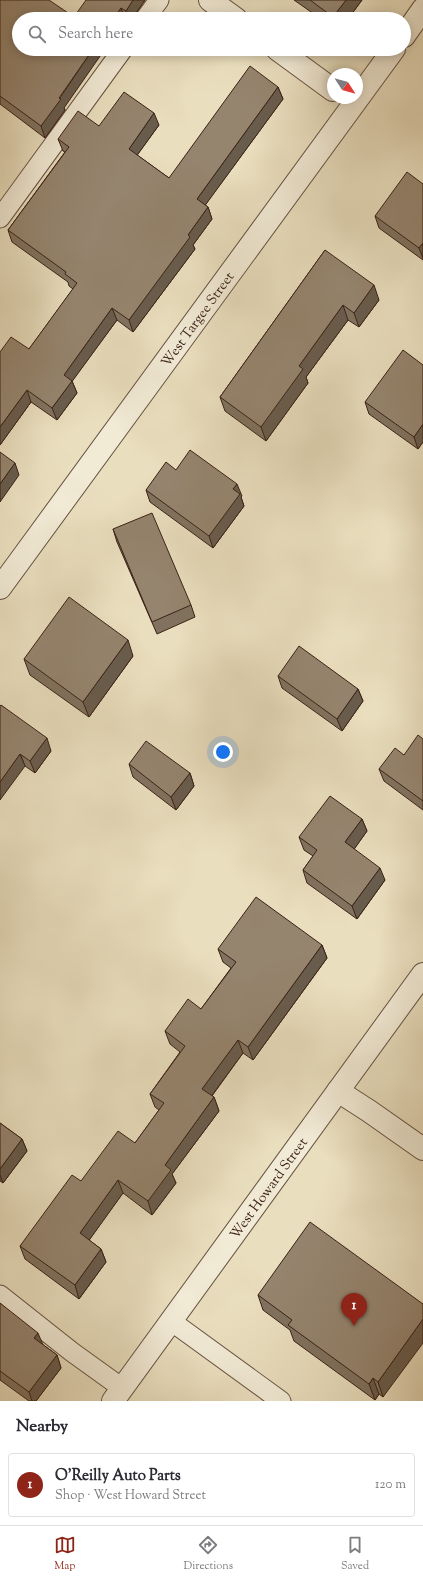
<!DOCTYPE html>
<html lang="en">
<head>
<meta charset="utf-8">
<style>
  :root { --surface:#fff; --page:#f7f7f7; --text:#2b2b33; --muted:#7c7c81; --line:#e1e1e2; --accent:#8f2418 }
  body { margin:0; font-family:"Sorts Mill Goudy",serif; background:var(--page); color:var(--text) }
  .compass { position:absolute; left:327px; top:68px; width:36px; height:36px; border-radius:50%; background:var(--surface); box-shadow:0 2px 10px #0003; rotate:126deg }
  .you { position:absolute; left:223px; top:752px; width:14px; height:14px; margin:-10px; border:3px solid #fff; border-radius:50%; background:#1a73e8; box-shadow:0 0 0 6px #1a73e833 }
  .badge { display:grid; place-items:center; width:26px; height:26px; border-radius:50%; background:var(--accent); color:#fff; font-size:13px; font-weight:700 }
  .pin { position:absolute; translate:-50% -33px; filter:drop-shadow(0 1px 2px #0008) }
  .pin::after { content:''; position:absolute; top:21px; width:14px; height:12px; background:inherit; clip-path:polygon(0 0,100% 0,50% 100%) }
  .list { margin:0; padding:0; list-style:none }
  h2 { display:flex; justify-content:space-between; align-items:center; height:52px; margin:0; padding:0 16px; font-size:17px }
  h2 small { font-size:13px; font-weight:400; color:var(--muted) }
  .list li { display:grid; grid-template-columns:26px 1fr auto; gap:12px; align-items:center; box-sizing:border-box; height:64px; margin:0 8px 8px; padding:0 8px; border:1px solid var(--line); border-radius:4px }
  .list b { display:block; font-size:15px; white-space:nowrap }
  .list p { margin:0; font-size:13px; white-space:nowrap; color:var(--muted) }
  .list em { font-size:13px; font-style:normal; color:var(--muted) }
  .icon { flex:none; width:22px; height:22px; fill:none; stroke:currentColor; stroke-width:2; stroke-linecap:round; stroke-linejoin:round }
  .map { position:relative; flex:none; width:423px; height:1401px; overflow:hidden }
  .search { position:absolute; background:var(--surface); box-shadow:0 2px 10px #0003; left:12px; right:12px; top:12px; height:44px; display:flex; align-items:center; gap:10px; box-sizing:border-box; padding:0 14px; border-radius:22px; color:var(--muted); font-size:15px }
  .sheet { height:124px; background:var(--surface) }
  nav { display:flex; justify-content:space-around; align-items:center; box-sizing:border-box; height:56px; border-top:1px solid var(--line); background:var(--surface); font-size:11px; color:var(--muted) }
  nav a { display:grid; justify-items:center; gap:2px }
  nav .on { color:var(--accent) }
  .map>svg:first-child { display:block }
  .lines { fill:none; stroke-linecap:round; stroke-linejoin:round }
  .lane-casing { stroke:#665141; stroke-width:21 }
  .street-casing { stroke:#665141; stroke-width:24 }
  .lane { stroke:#f1ead5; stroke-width:19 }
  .street { stroke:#f1ead5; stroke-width:22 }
  .wall { fill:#80725f; stroke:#3b2217 }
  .shaded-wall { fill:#685c4d; stroke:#3b2217 }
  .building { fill:#95846e; stroke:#3b2217 }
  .labels { text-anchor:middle; stroke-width:4; stroke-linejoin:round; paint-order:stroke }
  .street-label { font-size:14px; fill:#3b2217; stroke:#f1ead5 }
</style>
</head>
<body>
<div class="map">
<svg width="423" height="1401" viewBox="0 0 423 1401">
  <rect width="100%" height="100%" fill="#e9debe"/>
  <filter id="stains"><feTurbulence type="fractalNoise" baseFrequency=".005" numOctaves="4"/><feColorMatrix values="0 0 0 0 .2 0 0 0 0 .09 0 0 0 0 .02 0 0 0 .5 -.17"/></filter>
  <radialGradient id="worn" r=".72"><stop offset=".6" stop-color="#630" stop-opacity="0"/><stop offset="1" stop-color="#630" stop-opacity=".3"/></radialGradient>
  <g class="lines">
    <g class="lane-casing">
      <g id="lane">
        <polyline points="145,19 159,0"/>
        <polyline points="0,218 123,49"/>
        <polyline points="0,1295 72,1352 122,1388"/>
        <polyline points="171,1321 281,1401"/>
      </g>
    </g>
    <g class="street-casing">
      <g id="street">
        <polyline points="210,0 236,19"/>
        <polyline points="404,36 423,9"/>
        <polyline points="277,49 333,90"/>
        <polyline points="0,588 394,49"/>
        <polyline points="338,1091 369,1111 423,1149"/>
        <polyline points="113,1401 423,974"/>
      </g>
    </g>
    <use href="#lane" class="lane"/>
    <use href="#street" class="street"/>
  </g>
  <g class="wall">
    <polygon points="0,0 74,17 145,0 132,19 19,19 65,110 45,138 0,104"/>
    <polygon points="294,0 362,0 348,19 321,19"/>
    <polygon points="278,87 283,99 205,205 208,207 212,219 193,245 195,249 133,332 117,320 72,381 77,393 57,420 31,402 0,445 29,349 73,289 69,286 68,282 12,242 8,230 65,152 63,151 58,139 99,126 159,125 137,155 169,178"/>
    <polygon points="423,184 423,260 379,228 375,216"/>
    <polygon points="325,250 379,300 359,327 348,320 306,377 308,383 266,441 225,411 220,397"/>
    <polygon points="423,365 423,442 418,449 369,414 365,402"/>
    <polygon points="176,470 242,496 241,497 244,506 213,548 150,502 146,490"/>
    <polygon points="113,529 191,605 195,617 157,634 117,542"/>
    <polygon points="133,656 89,717 30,675 24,659"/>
    <polygon points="278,676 358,689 363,701 342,731 282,688"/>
    <polygon points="1,705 51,751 35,773 25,766"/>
    <polygon points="423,739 423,810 384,781 379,769 404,755"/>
    <polygon points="129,764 190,773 194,786 176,810 133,777"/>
    <polygon points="362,819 367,831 354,849 385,880 357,919 307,883 303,870 313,856 304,850 299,837"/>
    <polygon points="322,945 327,958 253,1060 243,1053 212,1096 214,1097 219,1111 172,1174 176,1183 152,1215 123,1193 89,1240 101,1249 106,1262 79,1299 25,1259 20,1246 81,1181 135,1143 159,1110 155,1107 150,1094 180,1052 170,1044 165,1031 201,1009 231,968 223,962 218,949"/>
    <polygon points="0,1123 22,1139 27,1151 3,1183 0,1181"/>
    <polygon points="258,1295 423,1304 383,1397 379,1394 375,1400 294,1341 290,1330 263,1310"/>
    <polygon points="0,1303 42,1344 57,1355 61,1368 36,1401 29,1401 0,1380"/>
  </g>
  <g class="shaded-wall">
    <polygon points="133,0 145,0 132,19 128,19 126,11"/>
    <polygon points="346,0 362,0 348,19 334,19 333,17"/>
    <polygon points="121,8 125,19 113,19"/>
    <polygon points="93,49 105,49 64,108 65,110 45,138 41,126"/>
    <polygon points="278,87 283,99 201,211 197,199"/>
    <polygon points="154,113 159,125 133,161 129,149"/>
    <polygon points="208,207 212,219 193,245 195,249 133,332 129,320 188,235"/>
    <polygon points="423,243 423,258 419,248"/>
    <polygon points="374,285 379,300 359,327 354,313"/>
    <polygon points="343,305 348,320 306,377 308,383 266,441 261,427 299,366"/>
    <polygon points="112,308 117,320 68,387 64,375"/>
    <polygon points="72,381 77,393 57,420 52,408"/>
    <polygon points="27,390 31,402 0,445 0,427"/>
    <polygon points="423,424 423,442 418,449 414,437"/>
    <polygon points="15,463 19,475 0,502 0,484"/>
    <polygon points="237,484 242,496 241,497 244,506 213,548 209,536 233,489"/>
    <polygon points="128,640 133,656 89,717 83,702"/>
    <polygon points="358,689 363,701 342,731 337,719"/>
    <polygon points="47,738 51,751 35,773 30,761"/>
    <polygon points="20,754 25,766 0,800 0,782"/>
    <polygon points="190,773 194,786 176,810 171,797"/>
    <polygon points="362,819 367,831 350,855 345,842"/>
    <polygon points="380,868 385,880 357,919 352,906"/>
    <polygon points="322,945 327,958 253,1060 248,1047"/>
    <polygon points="238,1040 243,1053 207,1102 202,1089"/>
    <polygon points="214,1097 219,1111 172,1174 176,1183 152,1215 148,1201 165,1165"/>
    <polygon points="22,1139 27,1151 3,1183 0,1175 0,1169"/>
    <polygon points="118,1180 123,1193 85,1246 80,1233"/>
    <polygon points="101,1249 106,1262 79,1299 75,1285"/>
    <polygon points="423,1319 423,1343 383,1397 378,1382"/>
    <polygon points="38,1333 43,1345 34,1338"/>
    <polygon points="57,1355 61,1368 36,1401 32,1401 29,1392"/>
    <polygon points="373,1378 379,1394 375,1400 369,1384"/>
  </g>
  <g class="building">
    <polygon points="0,0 49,0 74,17 86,0 133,0 126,11 121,8 113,19 19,19 19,49 93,49 59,98 61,99 41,126 0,96"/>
    <polygon points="310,0 346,0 333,17"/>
    <polygon points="250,66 278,87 197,199 208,207 188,235 190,237 129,320 112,308 64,375 72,381 52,408 27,390 0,427 0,352 11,337 29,349 77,283 65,274 66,272 8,230 69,147 58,139 78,111 99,126 124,92 154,113 129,149 169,178"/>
    <polygon points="407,172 423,184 423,243 419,248 375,216"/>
    <polygon points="325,250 374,285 354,313 343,305 299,366 303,369 261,427 220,397"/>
    <polygon points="403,350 423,365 423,424 414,437 365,402"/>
    <polygon points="190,450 237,484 233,489 240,494 209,536 146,490 166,462 176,470"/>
    <polygon points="0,452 15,463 0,484"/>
    <polygon points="152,513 191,605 152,622 113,529"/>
    <polygon points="69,597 128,640 83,702 24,659"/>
    <polygon points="299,646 358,689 337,719 278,676"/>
    <polygon points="1,705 47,738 30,761 20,754 0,782 0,706"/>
    <polygon points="418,735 423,739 423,801 379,769 395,748 404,755"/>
    <polygon points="146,741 190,773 171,797 129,764"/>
    <polygon points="330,796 362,819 345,842 380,868 352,906 303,870 317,850 299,837"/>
    <polygon points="256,897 322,945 248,1047 238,1040 202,1089 214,1097 165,1165 171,1170 148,1201 118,1180 80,1233 101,1249 75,1285 20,1246 72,1175 81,1181 118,1131 135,1143 164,1103 150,1094 185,1046 165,1031 188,999 201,1009 236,962 218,949"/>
    <polygon points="0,1123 22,1139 0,1169"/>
    <polygon points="310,1222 423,1304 423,1319 378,1382 373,1378 369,1384 288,1325 292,1320 258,1295"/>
    <polygon points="0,1303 38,1333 34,1338 57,1355 29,1392 0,1371"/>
  </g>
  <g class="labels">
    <g class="street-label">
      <text transform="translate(197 319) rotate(-54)" y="5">West Targee Street</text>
      <text transform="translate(268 1188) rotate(-54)" y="5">West Howard Street</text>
    </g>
  </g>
  <rect width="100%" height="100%" filter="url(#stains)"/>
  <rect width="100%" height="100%" fill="url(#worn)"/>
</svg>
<svg class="compass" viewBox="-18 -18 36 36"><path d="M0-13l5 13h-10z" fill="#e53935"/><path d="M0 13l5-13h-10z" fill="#7c7c81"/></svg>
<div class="you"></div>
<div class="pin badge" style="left:354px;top:1326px">1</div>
<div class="search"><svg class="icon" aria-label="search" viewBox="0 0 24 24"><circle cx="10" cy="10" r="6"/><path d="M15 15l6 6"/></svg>Search here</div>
</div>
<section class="sheet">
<h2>Nearby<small></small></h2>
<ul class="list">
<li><span class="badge">1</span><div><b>O'Reilly Auto Parts</b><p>Shop · West Howard Street</p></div><em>120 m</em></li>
</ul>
</section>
<nav>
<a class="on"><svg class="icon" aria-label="map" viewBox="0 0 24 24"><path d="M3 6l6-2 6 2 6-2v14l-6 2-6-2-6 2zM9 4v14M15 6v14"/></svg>Map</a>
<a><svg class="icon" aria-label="directions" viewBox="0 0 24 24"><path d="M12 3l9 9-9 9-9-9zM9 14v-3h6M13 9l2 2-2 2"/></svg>Directions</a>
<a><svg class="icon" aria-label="saved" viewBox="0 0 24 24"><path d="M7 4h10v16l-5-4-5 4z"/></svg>Saved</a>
</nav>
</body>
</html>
